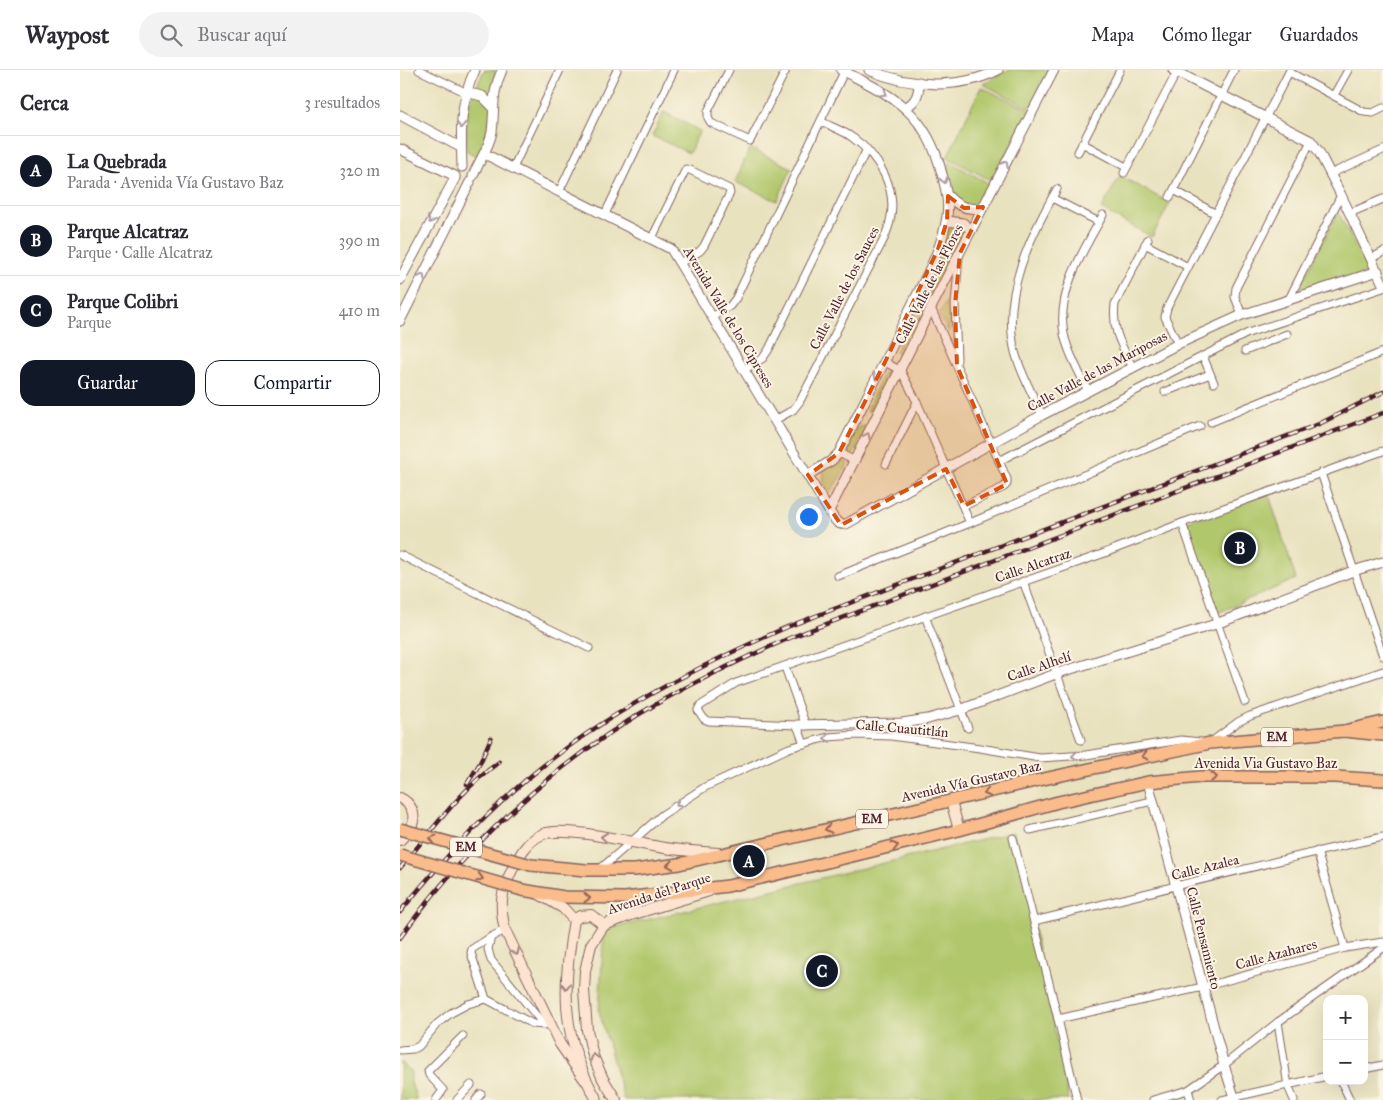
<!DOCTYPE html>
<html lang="es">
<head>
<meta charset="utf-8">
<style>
  :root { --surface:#fff; --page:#f2f2f3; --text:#2b2b33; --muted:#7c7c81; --line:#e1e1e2; --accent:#111827 }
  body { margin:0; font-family:"IM FELL Great Primer",serif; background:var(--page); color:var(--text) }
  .controls { position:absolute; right:15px; bottom:15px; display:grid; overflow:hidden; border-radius:10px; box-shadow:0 5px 20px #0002 }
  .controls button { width:45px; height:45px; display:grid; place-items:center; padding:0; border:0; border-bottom:1px solid var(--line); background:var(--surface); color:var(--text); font:25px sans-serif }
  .you { position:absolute; left:408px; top:446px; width:18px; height:18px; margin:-12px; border:4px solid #fff; border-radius:50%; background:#1a73e8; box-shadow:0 0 0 8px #1a73e833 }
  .badge { display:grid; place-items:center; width:32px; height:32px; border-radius:50%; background:var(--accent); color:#fff; font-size:16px; font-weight:700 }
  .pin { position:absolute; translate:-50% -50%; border:2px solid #fff; box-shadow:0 1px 5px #0006 }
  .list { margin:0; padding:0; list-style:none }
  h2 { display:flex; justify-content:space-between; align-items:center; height:65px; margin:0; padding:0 20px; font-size:21px }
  h2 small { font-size:16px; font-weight:400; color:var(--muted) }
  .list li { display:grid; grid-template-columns:32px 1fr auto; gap:15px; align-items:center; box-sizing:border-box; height:70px; padding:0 20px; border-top:1px solid var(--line) }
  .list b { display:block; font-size:19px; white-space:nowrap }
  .list p { margin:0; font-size:16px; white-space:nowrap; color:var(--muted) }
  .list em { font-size:16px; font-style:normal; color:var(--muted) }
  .actions { display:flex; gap:10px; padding:15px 20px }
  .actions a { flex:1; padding:11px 0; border:1px solid var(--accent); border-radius:15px; text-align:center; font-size:18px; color:var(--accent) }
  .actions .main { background:var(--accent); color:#fff }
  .icon { flex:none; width:28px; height:28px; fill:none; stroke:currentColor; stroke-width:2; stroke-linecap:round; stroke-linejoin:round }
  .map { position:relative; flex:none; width:983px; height:1030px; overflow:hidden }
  header { display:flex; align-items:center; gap:30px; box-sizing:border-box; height:70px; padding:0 25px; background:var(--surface); border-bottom:1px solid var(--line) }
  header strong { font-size:24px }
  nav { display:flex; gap:28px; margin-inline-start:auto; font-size:18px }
  .search { width:350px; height:45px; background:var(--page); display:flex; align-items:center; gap:12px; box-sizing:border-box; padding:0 18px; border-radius:28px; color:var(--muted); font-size:19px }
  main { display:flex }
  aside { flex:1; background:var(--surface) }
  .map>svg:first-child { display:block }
  .green { fill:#b1c76c; stroke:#7e734c }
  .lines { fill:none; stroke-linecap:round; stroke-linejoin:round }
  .minor-casing { stroke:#82635f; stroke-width:9 }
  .tertiary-casing { stroke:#82635f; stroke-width:11 }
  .secondary-casing { stroke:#82635f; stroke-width:12 }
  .primary-casing { stroke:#82635f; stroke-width:14 }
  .trunk-casing { stroke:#82635f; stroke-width:14 }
  .minor { stroke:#fff; stroke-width:7 }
  .tertiary { stroke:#fff; stroke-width:9 }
  .secondary { stroke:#fde4d1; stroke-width:10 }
  .primary { stroke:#fabc8b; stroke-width:11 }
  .trunk { stroke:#fabc8b; stroke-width:11 }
  .rail-casing { stroke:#4a1f2b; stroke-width:4.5 }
  .rail { stroke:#fcf5e5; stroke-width:2.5; stroke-dasharray:8; stroke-linecap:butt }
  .primary-bridge-casing { stroke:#82635f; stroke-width:14; stroke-linecap:butt }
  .primary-bridge { stroke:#fabc8b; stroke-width:11 }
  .oneway { stroke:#ae9aa0 }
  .oneway2 { stroke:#996656 }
  .oneway3 { stroke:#a4827e }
  .marked { fill:#d8530f; fill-opacity:0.2; stroke:#d8530f; stroke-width:4; stroke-dasharray:10 6; stroke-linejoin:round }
  .labels { text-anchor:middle; stroke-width:4; stroke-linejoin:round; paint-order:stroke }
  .shield { fill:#fcf5e5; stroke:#7f5f63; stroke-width:1 }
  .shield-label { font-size:12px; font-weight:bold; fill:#4a1f2b }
  .street-label { font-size:14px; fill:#4a1f2b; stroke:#fcf5e5 }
</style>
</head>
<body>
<header>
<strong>Waypost</strong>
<div class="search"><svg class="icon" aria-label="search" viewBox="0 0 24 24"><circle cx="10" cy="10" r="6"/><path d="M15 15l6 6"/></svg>Buscar aquí</div>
<nav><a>Mapa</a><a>Cómo llegar</a><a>Guardados</a></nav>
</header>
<main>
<aside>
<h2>Cerca<small>3 resultados</small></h2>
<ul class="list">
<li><span class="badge">A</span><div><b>La Quebrada</b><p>Parada · Avenida Vía Gustavo Baz</p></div><em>320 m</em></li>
<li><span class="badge">B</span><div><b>Parque Alcatraz</b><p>Parque · Calle Alcatraz</p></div><em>390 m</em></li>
<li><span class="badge">C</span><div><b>Parque Colibri</b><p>Parque</p></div><em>410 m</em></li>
</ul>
<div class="actions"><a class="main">Guardar</a><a>Compartir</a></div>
</aside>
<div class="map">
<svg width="983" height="1030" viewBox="0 0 983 1030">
  <rect width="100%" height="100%" fill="#fcf5e5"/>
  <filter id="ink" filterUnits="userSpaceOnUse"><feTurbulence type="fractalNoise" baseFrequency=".02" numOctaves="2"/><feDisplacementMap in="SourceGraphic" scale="10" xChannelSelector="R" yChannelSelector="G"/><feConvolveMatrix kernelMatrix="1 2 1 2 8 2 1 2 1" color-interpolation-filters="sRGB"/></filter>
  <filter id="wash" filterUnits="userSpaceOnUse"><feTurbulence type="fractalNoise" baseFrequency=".0096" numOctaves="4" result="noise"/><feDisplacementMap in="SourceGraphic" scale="20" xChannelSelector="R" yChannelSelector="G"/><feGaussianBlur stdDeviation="1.12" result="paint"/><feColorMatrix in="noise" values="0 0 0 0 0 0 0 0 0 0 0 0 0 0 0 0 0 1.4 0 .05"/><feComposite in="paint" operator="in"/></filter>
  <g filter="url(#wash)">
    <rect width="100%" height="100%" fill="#e9e2bf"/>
    <g class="green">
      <path d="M84,0H95C92,33 93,56 78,87L67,81V39Z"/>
      <polygon points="608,0 650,0 630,38 583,14"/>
      <polygon points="581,17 630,40 592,111 547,87"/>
      <polygon points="264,42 300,61 289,83 252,66"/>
      <polygon points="350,78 392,98 377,131 335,112"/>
      <polygon points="550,92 590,114 582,131 574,137 564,137 550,125 547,105"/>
      <polygon points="720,106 770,133 752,167 701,139"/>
      <polygon points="938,142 970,203 897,222"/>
      <polygon points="550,156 566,162 536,221 528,217"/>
      <polygon points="527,220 534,223 504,288 495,282"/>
      <polygon points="551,224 549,262 538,245"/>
      <polygon points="483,303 493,305 475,344 467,340"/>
      <polygon points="468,356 453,385 444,380 458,357"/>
      <polygon points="443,387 448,395 431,421 425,427 423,398"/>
      <polygon points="868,422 896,509 813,545 805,503 782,453"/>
      <polygon points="614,762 669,1030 224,1030 199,941 204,860"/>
      <polygon points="0,992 11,1002 11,1013 17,1030 0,1030"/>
    </g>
  </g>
  <g filter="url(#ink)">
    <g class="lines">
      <g class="minor-casing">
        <g id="minor">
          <polyline points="19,0 65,22"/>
          <polyline points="329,0 308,41 308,48 311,53 350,71 386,0"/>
          <polyline points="889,2 964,42 973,43 983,38"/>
          <polyline points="934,25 948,0"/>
          <polyline points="682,73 726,97"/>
          <polyline points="678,82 720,0"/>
          <polyline points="113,98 160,0"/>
          <polyline points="724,103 778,0"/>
          <polyline points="930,104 983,80"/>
          <polyline points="774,120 816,144"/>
          <polyline points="159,122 217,0"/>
          <polyline points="770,127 834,0"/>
          <polyline points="652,128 699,152"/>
          <polyline points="950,143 983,129"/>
          <polyline points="205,144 274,0"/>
          <polyline points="252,168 286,99 290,100 329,119 330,123 304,176 300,181 280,193"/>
          <polyline points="745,174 788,197"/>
          <polyline points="972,188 983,182"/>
          <polyline points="889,229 941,125"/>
          <polyline points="531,238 607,409 607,414 604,417 564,436"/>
          <polyline points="842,245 835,227 836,218 911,71"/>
          <polyline points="312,247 330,236 336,228 444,2"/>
          <polyline points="778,274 765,247 767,238 890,0"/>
          <polyline points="845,281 887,264"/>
          <polyline points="803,286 814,313"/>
          <polyline points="557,290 555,234 559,186"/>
          <polyline points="485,292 501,301 517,332 570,453"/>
          <path d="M733,298C721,274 712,262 715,234L748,169"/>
          <polyline points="344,300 363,288 369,279 467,79"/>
          <path d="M688,321C680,303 668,284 664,264C656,222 684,180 703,145"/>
          <polyline points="765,322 810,304"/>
          <path d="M642,345C633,325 621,304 615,282C601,225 630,167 657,119"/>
          <path d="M375,350L393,340L400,331L484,169C486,163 489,157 490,151C498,119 479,86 453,68C444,61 432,57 422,52"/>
          <polyline points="811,352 983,282"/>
          <polyline points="439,383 455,391"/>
          <polyline points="599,391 848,263 983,218"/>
          <polyline points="486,394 517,332"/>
          <polyline points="921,403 983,586"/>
          <polyline points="782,453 845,632"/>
          <polyline points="0,485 189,578"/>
          <polyline points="438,506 570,453 800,356"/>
          <polyline points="623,511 681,670"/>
          <polyline points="525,546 568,658"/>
          <polyline points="385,597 406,656"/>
          <polyline points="811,672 838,652 850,646 983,601"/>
          <polyline points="404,674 397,655 309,651 304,649 298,640 300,636 336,613 702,484 782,453 983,381"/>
          <polyline points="630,760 752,731"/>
          <polyline points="613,768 658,949 677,1030"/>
          <polyline points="917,781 945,878"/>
          <polyline points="199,800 262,745 305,717 389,678 428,667 457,665 491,666 580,678 640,688 686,685 781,670 801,672"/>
          <path d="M634,851C750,823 866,792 983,767"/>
          <polyline points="105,860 91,867 72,879 71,883 86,929 133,954 144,955 151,953"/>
          <polyline points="91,867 88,879 91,890 144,955"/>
          <polyline points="658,949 803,917 945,878 983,872"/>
          <polyline points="878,952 888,1016 894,1030"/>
          <polyline points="0,980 13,979 19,976 37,954 51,943 68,934 86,929"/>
          <polyline points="964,999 983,995"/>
          <polyline points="941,1011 950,1030"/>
          <polyline points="788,1020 791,1030"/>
          <polyline points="36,1030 43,1020 29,1005 28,1001 63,966"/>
          <polyline points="57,1030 71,1015"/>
          <polyline points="76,1030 81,1024"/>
          <polyline points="753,1030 788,1020 824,995 878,952 983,878"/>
          <polyline points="822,1030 927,1006"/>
        </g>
      </g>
      <g class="tertiary-casing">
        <g id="tertiary">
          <path d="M469,0C509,17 559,20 598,0"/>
          <polyline points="773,0 911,71 919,82 941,125 983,214"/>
          <polyline points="65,22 82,26 93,37"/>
          <path d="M505,38C516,32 519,24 519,12"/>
          <polyline points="0,45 60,77"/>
          <polyline points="0,79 55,106"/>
          <path d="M85,84L271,179L429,441C434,448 437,456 446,454L642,345L778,274L842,245L978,201"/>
          <path d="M62,97C61,61 59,34 75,0"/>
          <path d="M73,106C79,91 89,78 92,62C95,38 91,24 102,0"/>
          <path d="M548,126C558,137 569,141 583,137"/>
          <polyline points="547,151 563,153 571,160"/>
          <polyline points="0,210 55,108"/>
          <polyline points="0,251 70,112"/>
          <path d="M408,405L431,391L439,383C462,336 486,290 508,243C522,214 540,184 546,152C550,135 546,120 542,104C527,43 494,26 441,0"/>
          <polyline points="429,441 531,238 654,0"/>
          <polyline points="397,655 502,653 528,649 560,640 658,603 816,554 953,501 983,492"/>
          <polyline points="748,712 824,995 835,1030"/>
        </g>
      </g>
      <g class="secondary-casing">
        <g id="secondary">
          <path d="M0,728C11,733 17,745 11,757C9,761 4,766 0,770"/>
          <polyline points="551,731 559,760"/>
          <path d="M139,824L163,838L174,850C162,917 161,969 197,1030"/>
          <polyline points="174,850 180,846 191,845 204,855"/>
          <path d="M185,1010L160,974L105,860C99,835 101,821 113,798C120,784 128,770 143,764C167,755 244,776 272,779C288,781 303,782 318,783"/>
          <polyline points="216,1030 203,1009 193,986 187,960 184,920 185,901 191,875 204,855 231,845 309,821"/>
        </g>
      </g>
      <g class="primary-casing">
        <g id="primary">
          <polyline points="131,795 186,800 235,800 279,794 648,708 810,673 944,661 983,665"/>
          <polyline points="122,820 164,827 225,828 328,816 559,760 658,732 748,712 801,707 935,707 983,710"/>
        </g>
      </g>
      <g class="trunk-casing">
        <polyline id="trunk" points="944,661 983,652"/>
      </g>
      <use href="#minor" class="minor"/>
      <use href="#tertiary" class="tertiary"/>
      <use href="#secondary" class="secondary"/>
      <use href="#primary" class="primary"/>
      <use href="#trunk" class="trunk"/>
      <g class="rail-casing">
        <g id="rail">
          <polyline points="67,714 80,693 91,668"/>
          <path d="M0,798C31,762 60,720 99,692"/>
          <path d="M0,842C38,795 79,750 126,710C203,644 295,598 387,557L919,354L983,322"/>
          <path d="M0,868C69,772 159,689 263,630C304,607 348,586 392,567L983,343"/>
        </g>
      </g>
      <use href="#rail" class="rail"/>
      <g class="primary-bridge-casing">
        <g id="primary-bridge">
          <polyline points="0,759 131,795"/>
          <polyline points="0,785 122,820"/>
        </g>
      </g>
      <use href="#primary-bridge" class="primary-bridge"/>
    </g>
    <defs><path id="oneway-chevron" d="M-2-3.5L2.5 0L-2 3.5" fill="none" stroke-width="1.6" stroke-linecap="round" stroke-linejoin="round" transform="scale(1.25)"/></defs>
    <g class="oneway">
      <use href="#oneway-chevron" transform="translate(484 23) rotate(31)"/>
      <use href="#oneway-chevron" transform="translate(61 55) rotate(93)"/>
      <use href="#oneway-chevron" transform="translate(605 94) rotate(-62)"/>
      <use href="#oneway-chevron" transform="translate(544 110) rotate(76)"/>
      <use href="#oneway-chevron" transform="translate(31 150) rotate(118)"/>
      <use href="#oneway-chevron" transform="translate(22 207) rotate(-63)"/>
      <use href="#oneway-chevron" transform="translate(477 307) rotate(117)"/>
      <use href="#oneway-chevron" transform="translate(467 366) rotate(-63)"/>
      <use href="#oneway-chevron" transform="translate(427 668) rotate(169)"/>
      <use href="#oneway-chevron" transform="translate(675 686) rotate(174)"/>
      <use href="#oneway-chevron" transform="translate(279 734) rotate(147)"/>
    </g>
    <g class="oneway2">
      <use href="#oneway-chevron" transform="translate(745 686) rotate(168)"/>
      <use href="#oneway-chevron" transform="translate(814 707)"/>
      <use href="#oneway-chevron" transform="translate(587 723) rotate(166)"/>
      <use href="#oneway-chevron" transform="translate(428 759) rotate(167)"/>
      <use href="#oneway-chevron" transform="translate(33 769) rotate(-165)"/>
      <use href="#oneway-chevron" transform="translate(495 776) rotate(-14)"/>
      <use href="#oneway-chevron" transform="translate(270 795) rotate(171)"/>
      <use href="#oneway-chevron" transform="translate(80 808) rotate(16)"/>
      <use href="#oneway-chevron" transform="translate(187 828) rotate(2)"/>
    </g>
    <g class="oneway3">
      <use href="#oneway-chevron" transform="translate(204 767) rotate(-173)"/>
      <use href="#oneway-chevron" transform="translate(116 882) rotate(64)"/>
      <use href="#oneway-chevron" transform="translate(166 916) rotate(89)"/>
      <use href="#oneway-chevron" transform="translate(194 987) rotate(-108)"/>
    </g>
  </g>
  <path class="marked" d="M548,126L564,138L583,137L560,183L555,234L557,296L607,414L564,436L546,399L441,455L408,405L439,383L485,292L538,179L547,151Z"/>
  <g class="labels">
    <g class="shield">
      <rect x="861" y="657.5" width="32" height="19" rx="4"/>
      <rect x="456" y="739.5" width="32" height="19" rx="4"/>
      <rect x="50" y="767.5" width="32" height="19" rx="4"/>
    </g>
    <g class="shield-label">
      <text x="877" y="671">EM</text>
      <text x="472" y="753">EM</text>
      <text x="66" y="781">EM</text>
    </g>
    <g class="street-label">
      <text transform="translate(529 214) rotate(-63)" y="5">Calle Valle de las Flores</text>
      <text transform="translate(444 218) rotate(-63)" y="5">Calle Valle de los Sauces</text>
      <text transform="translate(329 247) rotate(59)" y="5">Avenida Valle de los Cipreses</text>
      <text transform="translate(697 301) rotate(-28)" y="5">Calle Valle de las Mariposas</text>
      <text transform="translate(633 495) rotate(-19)" y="5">Calle Alcatraz</text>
      <text transform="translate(639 596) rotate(-19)" y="5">Calle Alhelí</text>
      <text transform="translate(502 658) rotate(5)" y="5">Calle Cuautitlán</text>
      <text x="866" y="698">Avenida Via Gustavo Baz</text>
      <text transform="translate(571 711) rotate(-13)" y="5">Avenida Vía Gustavo Baz</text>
      <text transform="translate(805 797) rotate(-14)" y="5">Calle Azalea</text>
      <text transform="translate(259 823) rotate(-18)" y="5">Avenida del Parque</text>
      <text transform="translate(804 868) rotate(76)" y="5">Calle Pensamiento</text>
      <text transform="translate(876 884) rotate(-15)" y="5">Calle Azahares</text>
    </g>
  </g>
</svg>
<div class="controls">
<button>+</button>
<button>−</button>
</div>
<div class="you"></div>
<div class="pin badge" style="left:349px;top:791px">A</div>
<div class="pin badge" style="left:840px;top:478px">B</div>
<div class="pin badge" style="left:422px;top:901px">C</div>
</div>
</main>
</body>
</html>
